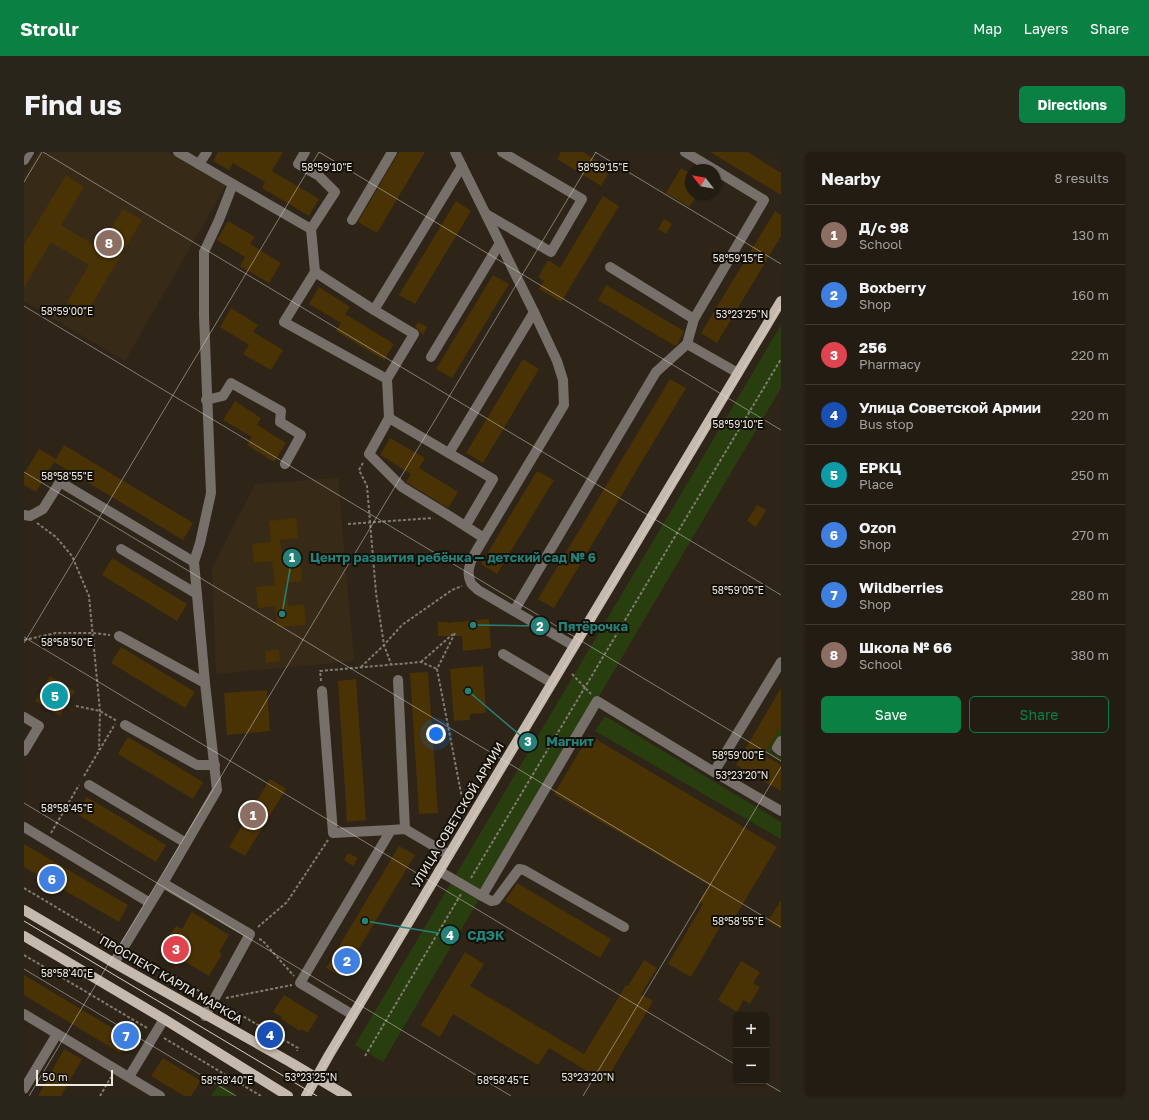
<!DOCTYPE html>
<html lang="en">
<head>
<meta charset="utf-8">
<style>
  :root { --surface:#221c12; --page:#2a251b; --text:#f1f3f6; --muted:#a2a19f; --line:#3f3a32; --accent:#0b8043 }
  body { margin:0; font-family:"Golos Text",sans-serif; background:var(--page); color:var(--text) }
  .controls { position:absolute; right:12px; bottom:12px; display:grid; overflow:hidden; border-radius:6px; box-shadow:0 1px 3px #0004 }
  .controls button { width:36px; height:36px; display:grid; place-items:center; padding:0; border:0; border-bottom:1px solid var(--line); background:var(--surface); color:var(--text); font:20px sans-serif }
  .compass { position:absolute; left:661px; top:12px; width:36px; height:36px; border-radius:50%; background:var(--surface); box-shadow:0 1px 3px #0004; rotate:301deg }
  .scale { position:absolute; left:12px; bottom:10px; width:77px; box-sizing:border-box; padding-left:4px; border:2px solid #eee9e0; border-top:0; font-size:11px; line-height:14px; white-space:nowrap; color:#eee9e0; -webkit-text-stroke:3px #130f09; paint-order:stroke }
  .you { position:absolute; left:412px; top:582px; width:14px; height:14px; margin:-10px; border:3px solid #fff; border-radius:50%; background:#1a73e8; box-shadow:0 0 0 6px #1a73e833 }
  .badge { display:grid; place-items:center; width:26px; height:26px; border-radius:50%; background:var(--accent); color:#fff; font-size:13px; font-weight:700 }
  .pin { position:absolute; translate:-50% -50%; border:2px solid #fff; box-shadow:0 1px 4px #0006 }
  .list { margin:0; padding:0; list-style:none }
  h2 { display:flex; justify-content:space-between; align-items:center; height:52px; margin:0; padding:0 16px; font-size:17px }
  h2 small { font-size:13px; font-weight:400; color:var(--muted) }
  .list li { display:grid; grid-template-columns:26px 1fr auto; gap:12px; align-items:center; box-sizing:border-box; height:60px; padding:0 16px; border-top:1px solid var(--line) }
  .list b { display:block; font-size:15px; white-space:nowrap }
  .list p { margin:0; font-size:13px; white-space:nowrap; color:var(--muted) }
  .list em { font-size:13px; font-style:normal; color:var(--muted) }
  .actions { display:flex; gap:8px; padding:12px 16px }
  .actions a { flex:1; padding:9px 0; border:1px solid var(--accent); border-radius:6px; text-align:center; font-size:14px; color:var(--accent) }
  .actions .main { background:var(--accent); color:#fff }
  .map { position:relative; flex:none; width:757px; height:944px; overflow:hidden; border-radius:6px }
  header { display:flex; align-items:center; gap:24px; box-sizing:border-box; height:56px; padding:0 20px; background:var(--accent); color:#fff }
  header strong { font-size:19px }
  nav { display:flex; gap:22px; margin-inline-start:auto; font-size:14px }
  .intro { display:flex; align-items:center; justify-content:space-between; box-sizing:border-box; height:96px; padding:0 24px }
  h1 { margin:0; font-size:28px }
  .button { padding:10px 18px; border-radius:6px; background:var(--accent); color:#fff; font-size:14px; font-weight:700 }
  main { display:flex; gap:24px; padding:0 24px }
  aside { flex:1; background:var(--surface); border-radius:6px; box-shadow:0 1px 3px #0004 }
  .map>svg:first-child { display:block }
  .built { fill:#372b18 }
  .green { fill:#283e0f }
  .building { fill:#493204 }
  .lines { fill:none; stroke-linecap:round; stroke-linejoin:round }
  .path { stroke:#827b6f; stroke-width:2; stroke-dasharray:3 2; stroke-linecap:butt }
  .minor { stroke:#766f6a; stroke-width:10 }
  .major { stroke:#c6b9ad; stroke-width:10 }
  .tram { stroke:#d7d1c8; stroke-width:1 }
  .ticks { fill:none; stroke:#eee9e0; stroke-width:1; stroke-opacity:0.45 }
  .labels { text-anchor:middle; stroke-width:4; stroke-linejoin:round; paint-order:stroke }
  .street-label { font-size:12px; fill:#eee9e0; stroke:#130f09 }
  .ticks-label { font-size:10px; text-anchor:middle; fill:#eee9e0; stroke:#130f09; stroke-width:4; stroke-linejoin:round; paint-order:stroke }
  .leader { fill:none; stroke:#258279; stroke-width:1.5 }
  .callout-dot { fill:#258279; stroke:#130f09; stroke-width:1.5 }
  .mark-label { font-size:12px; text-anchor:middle; font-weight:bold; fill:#fff }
  .callout-label { font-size:13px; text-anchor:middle; font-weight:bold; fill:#258279; stroke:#130f09; stroke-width:4; stroke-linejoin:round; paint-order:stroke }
</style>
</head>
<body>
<header>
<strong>Strollr</strong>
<nav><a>Map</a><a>Layers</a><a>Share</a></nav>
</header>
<div class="intro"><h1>Find us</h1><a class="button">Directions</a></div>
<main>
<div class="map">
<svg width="757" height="944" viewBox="0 0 757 944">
  <rect width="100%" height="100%" fill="#2e2518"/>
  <g class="built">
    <polygon points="15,0 144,0 202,33 101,209 0,149 0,24"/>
    <polygon points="314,326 330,509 192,522 188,416 231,332"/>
  </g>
  <g class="green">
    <polygon points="757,173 757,236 359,910 331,893"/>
    <polygon points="581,564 757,670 757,687 571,579"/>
    <polygon points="757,574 757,584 747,600 757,606 757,609 742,600"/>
    <polygon points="195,932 210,941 209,944 187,944"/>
  </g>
  <g class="building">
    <polygon points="194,0 259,0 248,19 295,47 285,64 238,36 241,30 209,11 205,18 189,9"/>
    <polygon points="375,0 401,0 353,81 334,70"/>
    <polygon points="537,0 559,0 587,17 577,34 533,7"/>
    <polygon points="686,0 724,0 757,21 757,43"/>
    <polygon points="657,16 667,22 667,42 674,42 665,55 642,41"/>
    <polygon points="42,23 60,35 37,73 75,96 99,57 118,68 62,162 43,150 65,113 27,90 0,135 0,93"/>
    <polygon points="579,44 595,54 537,150 515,137 520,129 514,125 524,108 536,116"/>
    <polygon points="432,49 447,59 391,152 375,143"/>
    <polygon points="751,59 757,63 757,84 693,191 677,181"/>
    <polygon points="640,67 648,72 642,82 634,77"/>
    <polygon points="204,69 231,85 226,92 257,111 245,131 216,114 221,105 193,88"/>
    <polygon points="469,123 485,132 428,226 412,217"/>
    <polygon points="582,133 660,179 653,193 651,194 574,148"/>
    <polygon points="295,135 326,155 321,162 370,192 360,208 312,179 317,171 285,152"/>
    <polygon points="207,156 234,173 229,180 259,198 247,218 219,202 225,193 196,175"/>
    <polygon points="394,170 403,175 399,183 391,175"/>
    <polygon points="499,207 515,217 459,311 442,301"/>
    <polygon points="646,227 662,236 530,456 514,447"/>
    <polygon points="211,249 237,266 233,273 262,291 250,310 223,293 228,285 199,268"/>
    <polygon points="366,286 401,306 395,316 434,340 424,356 382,330 387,322 356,303"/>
    <polygon points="40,293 169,371 159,388 30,310 12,340 0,333 0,322 15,297 32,307"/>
    <polygon points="513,319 530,328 473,422 457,412"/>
    <polygon points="733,353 742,358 732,375 723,369"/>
    <polygon points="272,366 274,386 256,388 259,412 276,410 278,429 261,431 264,454 280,452 282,473 253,475 251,454 234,456 232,435 251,433 248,409 230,411 228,392 247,390 245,369"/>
    <polygon points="88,406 163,452 153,469 78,423"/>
    <polygon points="465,467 467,496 439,499 438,484 414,484 414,470 423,470 423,471"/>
    <polygon points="97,495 171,540 161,556 87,511"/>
    <polygon points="255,497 256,509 242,511 241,499"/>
    <polygon points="459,514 462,561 446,562 446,568 430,569 426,517"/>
    <polygon points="404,520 414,661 395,662 386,521"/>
    <polygon points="26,524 51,539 36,564 11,549"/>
    <polygon points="332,527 342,668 323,670 314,529"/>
    <polygon points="757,536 757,574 740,603 757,613 757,639 712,613"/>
    <polygon points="243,538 246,579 203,583 200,541"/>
    <polygon points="565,583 753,695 708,770 701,766 667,825 644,812 679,752 675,749 685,733 530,642"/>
    <polygon points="104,585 179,630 169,647 94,602"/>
    <polygon points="246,627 262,637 221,704 205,695"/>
    <polygon points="63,645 142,693 132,710 53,662"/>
    <polygon points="0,692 104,753 95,770 0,715"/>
    <polygon points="375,694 391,703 318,825 302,816"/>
    <polygon points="324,701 334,706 329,714 320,708"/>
    <polygon points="493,731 587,787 576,806 481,749"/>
    <polygon points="757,748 757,777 744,769"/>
    <polygon points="168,760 205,783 195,800 198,802 185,824 138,796 152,774 158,777"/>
    <polygon points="441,800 460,812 446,834 560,902 602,833 604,834 620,808 633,816 617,842 629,849 581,930 525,896 514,913 429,862 416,885 397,873"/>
    <polygon points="717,809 736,820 729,831 736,835 726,852 719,848 713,860 694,848"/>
    <polygon points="0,823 105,886 96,901 0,843"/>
    <polygon points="260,843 294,864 284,881 277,877 276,879 257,867 258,865 249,860"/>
    <polygon points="40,897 58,907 37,944 14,944"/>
    <polygon points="139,906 177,929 167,944 160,944 127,924"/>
  </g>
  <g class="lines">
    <g class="path">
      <polyline points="339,311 335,318 343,334 352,441 360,493 367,512"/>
      <polyline points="13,371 32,385 48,404 65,444 76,559 75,598"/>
      <polyline points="324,372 409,366"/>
      <polyline points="431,481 413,517 438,646"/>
      <polyline points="0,488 32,481 69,481 86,483"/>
      <polyline points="397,510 429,482"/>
      <polyline points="337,515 360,493 378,473 428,438 438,434"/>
      <polyline points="548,522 567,542"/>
      <polyline points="297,529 296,519 397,510 413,517"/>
      <polyline points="52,554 76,559 93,569"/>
      <polyline points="60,624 91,572"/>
      <polyline points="27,681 55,633"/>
      <polyline points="447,726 757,207"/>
      <polyline points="0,736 92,791"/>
      <polyline points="234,775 263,750 304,688"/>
      <polyline points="235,787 238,788 270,824"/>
      <polyline points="108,800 182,843"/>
      <polyline points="0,803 123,876"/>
      <polyline points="202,846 268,833"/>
      <polyline points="198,852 274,896 273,899"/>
      <polyline points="140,886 237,944"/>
      <polyline points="341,904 437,742"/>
      <polyline points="76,944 87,925"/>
    </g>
    <g class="minor">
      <polyline points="281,0 274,12 295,24 311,40 287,77"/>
      <polyline points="431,0 510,160 533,209 539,228 540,253 460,386"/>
      <polyline points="661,0 691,18"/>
      <polyline points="0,8 5,0"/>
      <polyline points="175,12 183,0"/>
      <polyline points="209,32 287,77 291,120"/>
      <polyline points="462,62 527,100 558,47 478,0"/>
      <polyline points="328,68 368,0"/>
      <polyline points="586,115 670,167"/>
      <path d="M350,158L291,120L260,170L363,227L365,266L345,302L378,335L427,365L460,386C453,399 439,415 447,431C448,433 452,436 454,438L550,494"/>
      <polyline points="663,192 670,167 740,48 691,18"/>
      <polyline points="407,205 476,91"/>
      <polyline points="363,227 390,182 350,158 438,14"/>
      <polyline points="182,248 199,244 207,231 257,259 256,270 277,283 261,312"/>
      <polyline points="365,266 469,327 442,373"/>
      <polyline points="425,301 510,160"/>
      <polyline points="0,363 6,364 19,357 36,330 170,410"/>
      <polyline points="97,397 173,442"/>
      <polyline points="490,459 632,220 663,192 714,221"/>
      <polyline points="95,484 181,531"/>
      <polyline points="479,502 528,531"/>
      <polyline points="374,528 381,677"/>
      <polyline points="298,539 309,681 367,678"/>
      <polyline points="0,565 15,574 0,599"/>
      <polyline points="101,573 173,613 191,613"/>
      <polyline points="757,589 753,596 757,599"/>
      <polyline points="690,620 757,659"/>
      <polyline points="65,633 162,691"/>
      <polyline points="0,675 126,751"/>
      <polyline points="415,719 458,744 573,549 690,620 757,510"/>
      <polyline points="139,731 226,782 181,864"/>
      <polyline points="458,744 467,749 472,748 495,717 500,718 600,775"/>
      <polyline points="90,811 139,731 193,638 181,531 170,410 176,391 187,341 180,164 180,100 195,68 209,32 154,0"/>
      <polyline points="0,862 136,944"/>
      <polyline points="329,863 276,831 367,678 381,677 425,703"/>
      <polyline points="105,925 140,867"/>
      <polyline points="0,937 33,882"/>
    </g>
    <g class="major">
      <polyline points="0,758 90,811 266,910 323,944"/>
      <polyline points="0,784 140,867 264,944"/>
      <polyline points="282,944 305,903 757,149"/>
    </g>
    <polyline class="tram" points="0,769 293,944"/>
  </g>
  <path class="ticks" d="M19,0L757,443M295,0L757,278M571,0L757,112M0,30L18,0M0,154L757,609M0,320L757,775M0,485L712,913M0,491L295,0M0,651L487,944M0,817L212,944M738,929L757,940M5,944L572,0M282,944L757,154M559,944L757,615"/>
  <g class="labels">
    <g class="street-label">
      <text transform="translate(434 663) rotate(-59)" y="4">УЛИЦА СОВЕТСКОЙ АРМИИ</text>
      <text transform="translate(147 828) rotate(30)" y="4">ПРОСПЕКТ КАРЛА МАРКСА</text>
    </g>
  </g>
  <g class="ticks-label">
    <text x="579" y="19">58°59'15"E</text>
    <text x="303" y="19">58°59'10"E</text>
    <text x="714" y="110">58°59'15"E</text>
    <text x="43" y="163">58°59'00"E</text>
    <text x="718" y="166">53°23'25"N</text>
    <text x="714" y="276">58°59'10"E</text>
    <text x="43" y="328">58°58'55"E</text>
    <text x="714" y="442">58°59'05"E</text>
    <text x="43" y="494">58°58'50"E</text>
    <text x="714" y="607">58°59'00"E</text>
    <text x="718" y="627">53°23'20"N</text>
    <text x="43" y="660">58°58'45"E</text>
    <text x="714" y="773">58°58'55"E</text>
    <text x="43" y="825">58°58'40"E</text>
    <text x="287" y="929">53°23'25"N</text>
    <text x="564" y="929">53°23'20"N</text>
    <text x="203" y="932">58°58'40"E</text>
    <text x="479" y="932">58°58'45"E</text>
  </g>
  <path class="leader" d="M258 462L268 406M449 473L516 474M444 539L504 590M341 769L426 783"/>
  <g class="callout-dot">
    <circle cx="258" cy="462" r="4"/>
    <circle cx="449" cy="473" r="4"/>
    <circle cx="444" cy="539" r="4"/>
    <circle cx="341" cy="769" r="4"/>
    <circle cx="268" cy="406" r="10"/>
    <circle cx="516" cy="474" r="10"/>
    <circle cx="504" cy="590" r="10"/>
    <circle cx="426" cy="783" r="10"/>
  </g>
  <g class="mark-label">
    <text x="268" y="410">1</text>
    <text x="516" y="479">2</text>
    <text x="504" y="594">3</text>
    <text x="426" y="788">4</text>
  </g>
  <g class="callout-label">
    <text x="429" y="410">Центр развития ребёнка — детский сад № 6</text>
    <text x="569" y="479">Пятёрочка</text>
    <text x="546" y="594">Магнит</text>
    <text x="462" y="788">СДЭК</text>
  </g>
</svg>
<div class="controls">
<button>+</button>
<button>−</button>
</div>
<svg class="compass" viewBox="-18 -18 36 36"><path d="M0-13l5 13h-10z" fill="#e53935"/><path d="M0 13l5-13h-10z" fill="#a2a19f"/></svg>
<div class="scale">50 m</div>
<div class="you"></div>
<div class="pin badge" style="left:229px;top:663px;background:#8d6e63">1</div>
<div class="pin badge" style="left:323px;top:809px;background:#3f7fe0">2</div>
<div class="pin badge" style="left:152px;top:797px;background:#e0444e">3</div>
<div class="pin badge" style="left:246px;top:883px;background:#1a4fb4">4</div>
<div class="pin badge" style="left:31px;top:544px;background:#0f9aa8">5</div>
<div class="pin badge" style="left:28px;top:727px;background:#3f7fe0">6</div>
<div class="pin badge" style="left:102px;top:884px;background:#3f7fe0">7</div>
<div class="pin badge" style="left:85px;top:91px;background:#8d6e63">8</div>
</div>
<aside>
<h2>Nearby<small>8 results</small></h2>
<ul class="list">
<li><span class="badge" style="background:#8d6e63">1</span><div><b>Д/с 98</b><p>School</p></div><em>130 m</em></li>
<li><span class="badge" style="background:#3f7fe0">2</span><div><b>Boxberry</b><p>Shop</p></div><em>160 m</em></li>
<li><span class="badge" style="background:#e0444e">3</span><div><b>256</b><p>Pharmacy</p></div><em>220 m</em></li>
<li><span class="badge" style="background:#1a4fb4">4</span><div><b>Улица Советской Армии</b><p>Bus stop</p></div><em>220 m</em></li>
<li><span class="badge" style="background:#0f9aa8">5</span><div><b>ЕРКЦ</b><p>Place</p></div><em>250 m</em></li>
<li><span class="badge" style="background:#3f7fe0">6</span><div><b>Ozon</b><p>Shop</p></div><em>270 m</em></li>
<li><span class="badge" style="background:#3f7fe0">7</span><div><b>Wildberries</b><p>Shop</p></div><em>280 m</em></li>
<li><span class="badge" style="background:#8d6e63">8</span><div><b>Школа № 66</b><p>School</p></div><em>380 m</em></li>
</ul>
<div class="actions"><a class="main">Save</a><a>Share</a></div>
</aside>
</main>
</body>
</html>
